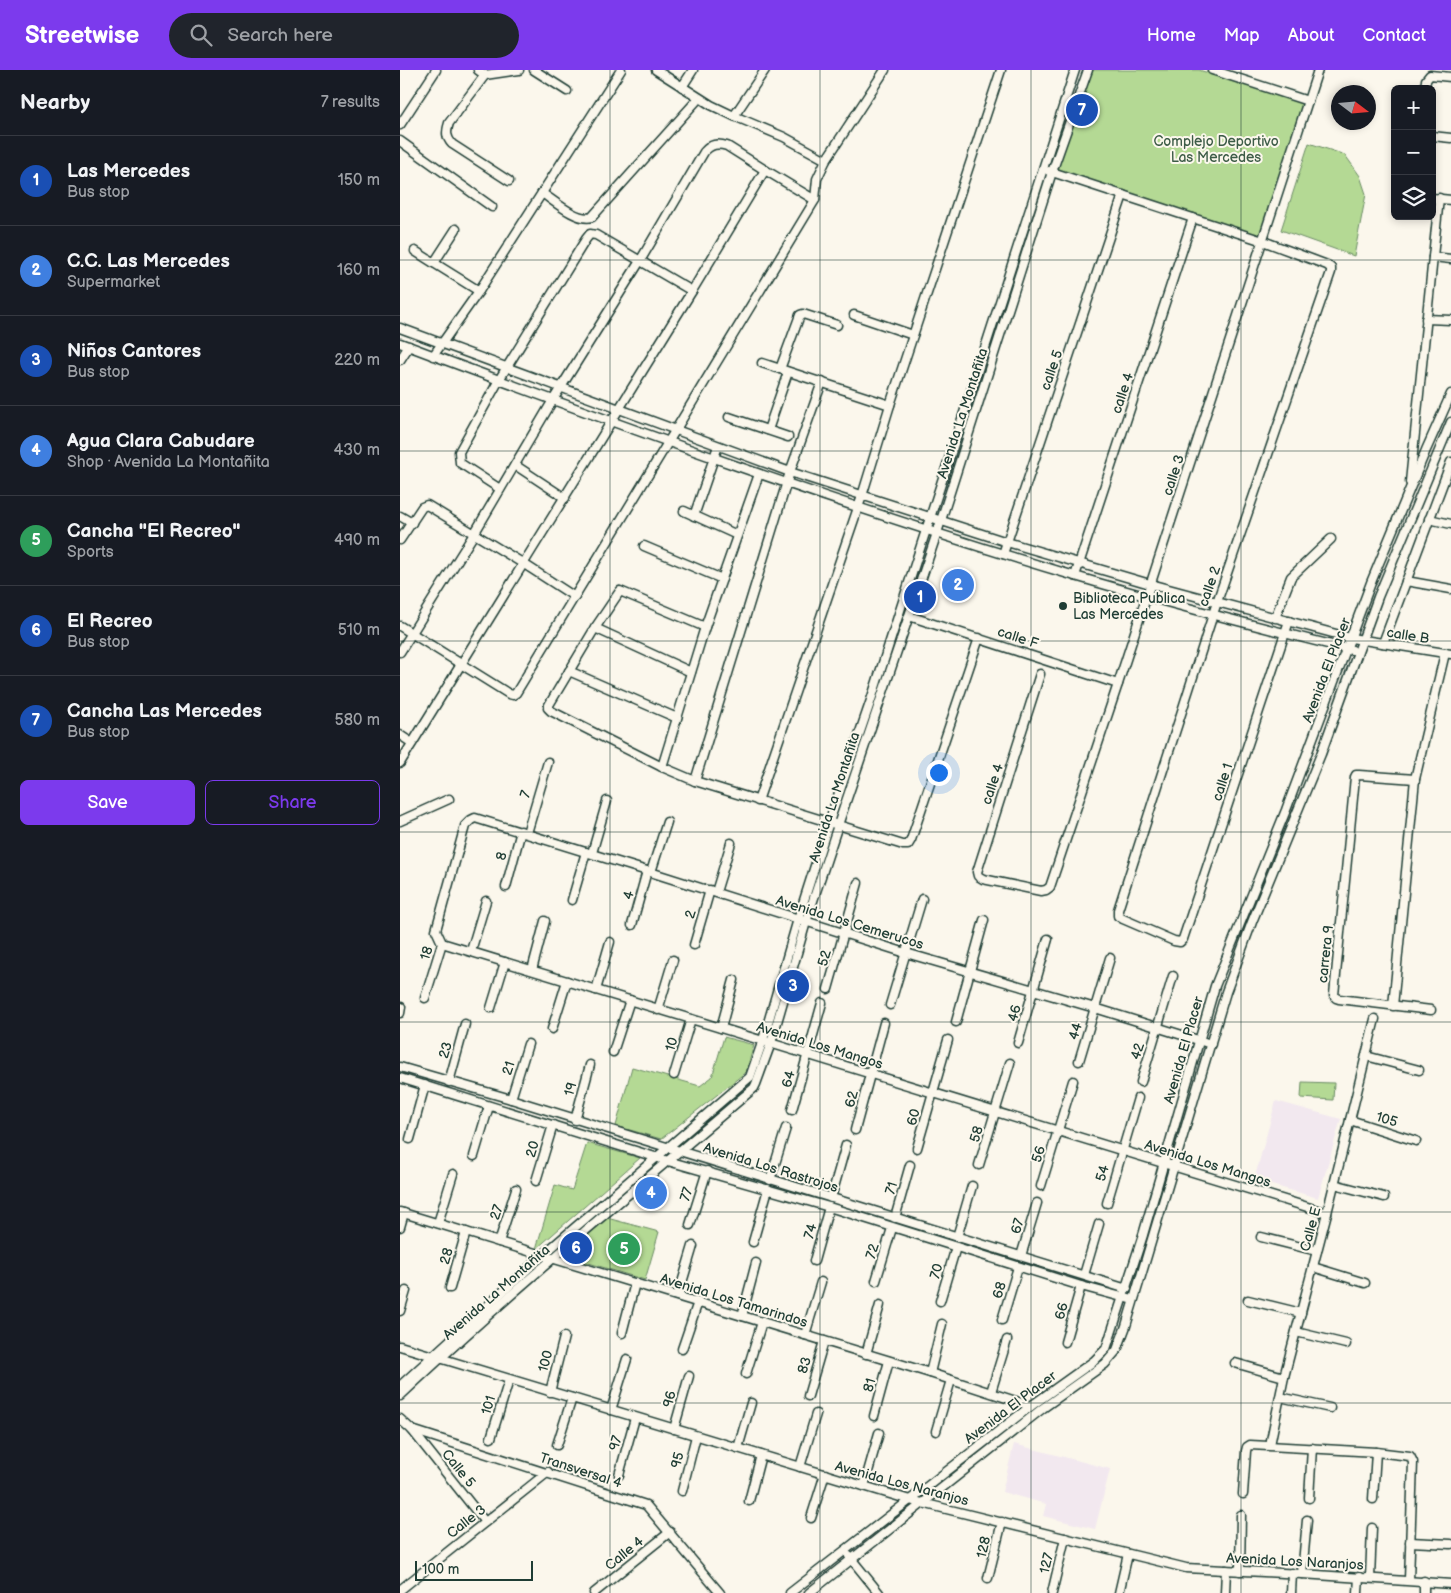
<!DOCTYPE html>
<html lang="en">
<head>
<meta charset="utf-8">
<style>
  :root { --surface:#171b24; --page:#20242c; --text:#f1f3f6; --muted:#9ea1a6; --line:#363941; --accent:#7c3aed }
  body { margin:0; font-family:"Balsamiq Sans",sans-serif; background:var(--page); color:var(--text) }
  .controls { position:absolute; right:15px; top:15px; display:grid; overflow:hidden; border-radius:8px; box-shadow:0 2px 8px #0003 }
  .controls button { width:45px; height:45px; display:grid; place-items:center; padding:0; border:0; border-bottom:1px solid var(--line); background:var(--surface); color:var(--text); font:25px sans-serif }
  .compass { position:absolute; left:931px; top:15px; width:45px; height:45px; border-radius:50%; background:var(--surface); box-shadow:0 2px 8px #0003; rotate:106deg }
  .scale { position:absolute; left:15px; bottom:12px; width:118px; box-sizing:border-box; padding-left:5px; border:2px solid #1f3d34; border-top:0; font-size:14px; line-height:18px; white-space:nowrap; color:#1f3d34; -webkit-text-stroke:4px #fbf7ec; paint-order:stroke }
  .you { position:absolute; left:538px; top:702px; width:18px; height:18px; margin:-12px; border:4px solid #fff; border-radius:50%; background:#1a73e8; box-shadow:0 0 0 8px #1a73e833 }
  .badge { display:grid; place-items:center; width:32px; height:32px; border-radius:50%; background:var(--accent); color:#fff; font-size:16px; font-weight:700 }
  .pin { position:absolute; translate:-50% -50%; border:2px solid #fff; box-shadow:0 1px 5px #0006 }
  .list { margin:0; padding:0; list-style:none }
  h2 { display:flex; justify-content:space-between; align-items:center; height:65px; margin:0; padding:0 20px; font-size:21px }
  h2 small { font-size:16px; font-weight:400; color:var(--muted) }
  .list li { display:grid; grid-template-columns:32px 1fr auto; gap:15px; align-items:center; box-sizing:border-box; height:90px; padding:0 20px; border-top:1px solid var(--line) }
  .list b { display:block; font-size:19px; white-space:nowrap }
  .list p { margin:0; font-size:16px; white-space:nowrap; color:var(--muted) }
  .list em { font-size:16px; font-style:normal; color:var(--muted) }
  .actions { display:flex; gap:10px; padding:15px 20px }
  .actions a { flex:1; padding:11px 0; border:1px solid var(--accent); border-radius:8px; text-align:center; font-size:18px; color:var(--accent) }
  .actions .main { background:var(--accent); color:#fff }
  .icon { flex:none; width:28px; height:28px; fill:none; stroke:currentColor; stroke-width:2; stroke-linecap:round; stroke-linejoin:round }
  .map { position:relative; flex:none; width:1051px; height:1523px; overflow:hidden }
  header { display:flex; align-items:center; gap:30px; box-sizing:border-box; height:70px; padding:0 25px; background:var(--accent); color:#fff }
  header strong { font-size:24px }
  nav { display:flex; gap:28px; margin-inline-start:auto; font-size:18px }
  .search { width:350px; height:45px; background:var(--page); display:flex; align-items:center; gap:12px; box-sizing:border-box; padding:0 18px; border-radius:28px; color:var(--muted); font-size:19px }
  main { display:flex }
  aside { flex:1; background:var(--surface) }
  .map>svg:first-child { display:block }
  .built { fill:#f2e8ef }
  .green { fill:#b4d994; stroke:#6a8b64 }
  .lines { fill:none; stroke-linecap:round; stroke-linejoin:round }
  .minor-casing { stroke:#1f3d34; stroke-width:11 }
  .minor { stroke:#fbf7ec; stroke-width:8 }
  .grid { fill:none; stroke:#1f3d34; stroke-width:1; stroke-opacity:0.55 }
  .poi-dot { fill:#1f3d34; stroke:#fbf7ec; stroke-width:2 }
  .labels { text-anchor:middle; stroke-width:4; stroke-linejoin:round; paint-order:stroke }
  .park-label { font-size:14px; fill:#3d5c47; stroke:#fbf7ec }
  .street-label { font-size:14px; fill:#1f3d34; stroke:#fbf7ec }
  .poi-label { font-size:14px; fill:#1f3d34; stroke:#fbf7ec; text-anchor:start }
</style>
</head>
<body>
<header>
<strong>Streetwise</strong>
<div class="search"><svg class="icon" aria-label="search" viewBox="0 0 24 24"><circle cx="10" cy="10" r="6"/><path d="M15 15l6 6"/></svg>Search here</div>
<nav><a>Home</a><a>Map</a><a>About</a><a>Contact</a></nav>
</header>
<main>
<aside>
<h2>Nearby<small>7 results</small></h2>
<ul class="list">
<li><span class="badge" style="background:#1a4fb4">1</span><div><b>Las Mercedes</b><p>Bus stop</p></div><em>150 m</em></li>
<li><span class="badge" style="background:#3f7fe0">2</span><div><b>C.C. Las Mercedes</b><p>Supermarket</p></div><em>160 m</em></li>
<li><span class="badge" style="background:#1a4fb4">3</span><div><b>Niños Cantores</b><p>Bus stop</p></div><em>220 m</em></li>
<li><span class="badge" style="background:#3f7fe0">4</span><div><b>Agua Clara Cabudare</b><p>Shop · Avenida La Montañita</p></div><em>430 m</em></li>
<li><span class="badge" style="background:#2e9e5b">5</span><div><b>Cancha &quot;El Recreo&quot;</b><p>Sports</p></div><em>490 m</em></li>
<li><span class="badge" style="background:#1a4fb4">6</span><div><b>El Recreo</b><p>Bus stop</p></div><em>510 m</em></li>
<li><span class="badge" style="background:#1a4fb4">7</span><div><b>Cancha Las Mercedes</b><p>Bus stop</p></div><em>580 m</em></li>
</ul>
<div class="actions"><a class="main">Save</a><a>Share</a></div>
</aside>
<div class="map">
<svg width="1051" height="1523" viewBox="0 0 1051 1523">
  <rect width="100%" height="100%" fill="#fbf7ec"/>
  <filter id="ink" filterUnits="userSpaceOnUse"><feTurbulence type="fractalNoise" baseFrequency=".02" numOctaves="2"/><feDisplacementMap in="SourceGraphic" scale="10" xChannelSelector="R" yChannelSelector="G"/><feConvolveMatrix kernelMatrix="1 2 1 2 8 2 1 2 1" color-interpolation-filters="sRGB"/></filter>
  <g filter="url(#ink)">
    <g class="built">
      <polygon points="876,1031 941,1049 918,1128 854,1110"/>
      <polygon points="614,1374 710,1399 695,1459 643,1446 646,1434 602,1422"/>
    </g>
    <g class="green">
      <polygon points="691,0 799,0 905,33 861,167 656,101"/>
      <polygon points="909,73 945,85 960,106 966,124 954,186 881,160"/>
      <polygon points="324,967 354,975 346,1002 261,1069 216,1056 232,997 300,1016 312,1007"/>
      <polygon points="902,1012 934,1013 933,1030 901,1028"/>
      <polygon points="187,1073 240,1088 136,1179 155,1115 172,1120"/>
      <polygon points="207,1148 259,1162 245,1210 169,1187 170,1181"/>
    </g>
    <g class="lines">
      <g class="minor-casing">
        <g id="minor">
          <polyline points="78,0 85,5 119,0"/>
          <polyline points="134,0 167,21"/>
          <polyline points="256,0 311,35 334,46 365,0"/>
          <polyline points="812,0 908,31"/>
          <path d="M85,5L49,53C46,62 46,67 52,74L109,111"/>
          <polyline points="282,17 293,0"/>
          <polyline points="1025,19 1026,10 1030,5 1051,7"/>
          <polyline points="334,46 384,67 426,90"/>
          <polyline points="0,55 36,0"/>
          <polyline points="1032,66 1051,68"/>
          <polyline points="0,71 92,137"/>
          <polyline points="649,101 863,171 927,195 931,198 931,202 817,532 718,840 718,846 723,849 774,871 780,872 783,869 889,551"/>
          <path d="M142,123C154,131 178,152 192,147L299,28"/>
          <polyline points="1032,128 1051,130"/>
          <polyline points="56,159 34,193 79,221"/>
          <polyline points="15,181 34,193"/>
          <polyline points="1033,187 1051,189"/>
          <polyline points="292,221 365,100 415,130"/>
          <polyline points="454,245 513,265"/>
          <polyline points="1026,249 1051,250"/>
          <polyline points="0,258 390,402 607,472 750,514 951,568 1051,584"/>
          <path d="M0,273C223,357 447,438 675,506C766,533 859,557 952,580"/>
          <polyline points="33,286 79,221 221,0"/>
          <polyline points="0,290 9,276"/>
          <polyline points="362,293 490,335"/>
          <polyline points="380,299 400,245 403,244 437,255"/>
          <polyline points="329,347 388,367"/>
          <polyline points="368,360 388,302"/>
          <polyline points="115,395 165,428"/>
          <polyline points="1010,412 1039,128"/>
          <polyline points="284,441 337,465"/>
          <polyline points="0,446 12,453"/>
          <polyline points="294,446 318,376"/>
          <polyline points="1029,449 1051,454"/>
          <polyline points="0,470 22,437 27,435 124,494 175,527"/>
          <polyline points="244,476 322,509"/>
          <polyline points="603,484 723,125"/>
          <polyline points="675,506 793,148"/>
          <polyline points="1006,511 1051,519"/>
          <polyline points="509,546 718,614"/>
          <polyline points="875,548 891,507 931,469"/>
          <polyline points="0,556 109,624 113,625 116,623 415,130 417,109 426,90 485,0"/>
          <polyline points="305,557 220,521 195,558 149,635 148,638 151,641 262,697 295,711 503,775 508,775 511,770 579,568"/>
          <polyline points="195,558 291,602"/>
          <polyline points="983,573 1051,392"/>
          <path d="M0,582L74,464L153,330L240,191L304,82C311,74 317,73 327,76L365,100"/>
          <polyline points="169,601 277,648"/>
          <polyline points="640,604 577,802 578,806 583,809 641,821 646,820 650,817 718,614 918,0"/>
          <polyline points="0,665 12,673"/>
          <polyline points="0,693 292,221 196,165 190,164 186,169 99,310 59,382 60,393 100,419"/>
          <polyline points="262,697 305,557 359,404"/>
          <polyline points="1015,709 959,705 956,705 955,707 934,925 936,928 939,929 1031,940"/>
          <polyline points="295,711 390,402 422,312"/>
          <polyline points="358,731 462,426 490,335 601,0"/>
          <polyline points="0,751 49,729"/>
          <polyline points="127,763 148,692"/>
          <polyline points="192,783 207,731"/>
          <polyline points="251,802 267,752"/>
          <polyline points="106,817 121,761"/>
          <polyline points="316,822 331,773"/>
          <polyline points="172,830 186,782"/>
          <polyline points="232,855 247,801"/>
          <polyline points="294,875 310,820"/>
          <polyline points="71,881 86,831"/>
          <polyline points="132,900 145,851"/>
          <polyline points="428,919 458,813"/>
          <polyline points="196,920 210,872"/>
          <polyline points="25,928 42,873"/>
          <polyline points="490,935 522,829"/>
          <polyline points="993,936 1015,709 1045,583"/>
          <polyline points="91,938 105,892"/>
          <polyline points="258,940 273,890"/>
          <polyline points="0,943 1,937"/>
          <polyline points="556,952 584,850"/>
          <polyline points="321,958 334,910"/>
          <polyline points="152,959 167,911"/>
          <polyline points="618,973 648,869"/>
          <polyline points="811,974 695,938 506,883 247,801 75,748 71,750 65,756 36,860 42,873 927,1143"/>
          <polyline points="213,982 230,930"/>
          <polyline points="966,986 1019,1000"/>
          <polyline points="679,991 710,888"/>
          <polyline points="0,997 111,1029 727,1219"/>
          <polyline points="274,1005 291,949"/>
          <polyline points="0,1008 268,1091 429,1137 681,1216 733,1230"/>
          <polyline points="49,1012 65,954"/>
          <polyline points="741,1012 773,906"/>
          <polyline points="111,1029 128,974"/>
          <polyline points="392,1040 422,933"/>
          <polyline points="175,1050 190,995"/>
          <polyline points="950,1050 1016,1071"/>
          <polyline points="455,1060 484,953"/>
          <polyline points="10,1069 25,1015"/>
          <polyline points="517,1078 548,970"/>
          <polyline points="74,1086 89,1036"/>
          <polyline points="579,1095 610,993"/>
          <polyline points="370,1110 386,1058"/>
          <polyline points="136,1111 153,1055"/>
          <polyline points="934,1114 984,1127"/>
          <polyline points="641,1116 673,1011"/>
          <polyline points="431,1128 446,1075"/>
          <polyline points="707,1133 738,1028"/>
          <polyline points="0,1142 530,1303 631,1336"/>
          <polyline points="495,1148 510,1095"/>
          <polyline points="38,1153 53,1104"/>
          <polyline points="290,1155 307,1101"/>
          <polyline points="0,1157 4,1143"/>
          <polyline points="557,1167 572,1116"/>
          <polyline points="861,1167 917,1181"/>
          <polyline points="99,1172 116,1119"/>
          <polyline points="353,1172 368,1119"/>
          <polyline points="621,1186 637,1133"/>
          <polyline points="414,1191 429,1137"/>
          <polyline points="913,1197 965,1213"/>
          <polyline points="684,1205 699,1154"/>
          <polyline points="476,1211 492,1158"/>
          <polyline points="50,1218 66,1162"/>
          <polyline points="278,1226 293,1176"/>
          <polyline points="848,1230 901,1243"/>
          <polyline points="540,1231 556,1177"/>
          <polyline points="0,1241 6,1221"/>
          <polyline points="342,1246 356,1193"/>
          <polyline points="602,1250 618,1197"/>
          <polyline points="896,1262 946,1274"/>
          <polyline points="222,1263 235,1213"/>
          <polyline points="405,1265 421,1212"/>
          <polyline points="665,1272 681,1216"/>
          <polyline points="0,1276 510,1430 786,1498 902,1504 1051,1514"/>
          <polyline points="282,1279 298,1232"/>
          <polyline points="466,1284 480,1235"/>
          <polyline points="835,1293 884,1307"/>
          <polyline points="530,1303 542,1254"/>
          <polyline points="346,1304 362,1252"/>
          <polyline points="0,1316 143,1185 350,1007 363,970 398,849 429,752 471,630 675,0"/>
          <polyline points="150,1322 164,1267"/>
          <polyline points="591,1322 607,1270"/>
          <path d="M0,1326C114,1218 235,1119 354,1018L356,1014L371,973L406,852L438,755L537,463L652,102L688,0"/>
          <polyline points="408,1326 424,1271"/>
          <polyline points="880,1327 930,1338"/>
          <polyline points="211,1340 227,1289"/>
          <polyline points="474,1346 489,1291"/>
          <polyline points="0,1349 12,1360 246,1435 320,1523"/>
          <polyline points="274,1359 289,1306"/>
          <polyline points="12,1360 85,1452"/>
          <polyline points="536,1361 551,1310"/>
          <polyline points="91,1368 109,1310"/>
          <polyline points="157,1375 172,1328"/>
          <polyline points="870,1375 884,1307 927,1143 975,949"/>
          <polyline points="338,1378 351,1333"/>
          <polyline points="400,1397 416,1344"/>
          <polyline points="219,1405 235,1348"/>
          <polyline points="464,1416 479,1363"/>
          <polyline points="282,1421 296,1366"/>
          <polyline points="843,1424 846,1381 847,1377 850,1375 976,1382 1010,1386 1013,1392 1009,1510"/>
          <polyline points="909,1428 912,1378"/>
          <polyline points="973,1429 976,1382"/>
          <polyline points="349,1431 361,1385"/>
          <polyline points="411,1448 425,1404"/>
          <polyline points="1010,1472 1051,1474"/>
          <polyline points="449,1486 479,1523"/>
          <polyline points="840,1501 841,1445"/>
          <polyline points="902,1504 907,1450"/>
          <polyline points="588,1508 602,1452"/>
          <polyline points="970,1508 972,1458"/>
          <polyline points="0,1520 148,1402"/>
          <polyline points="194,1523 270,1462"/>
          <polyline points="390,1523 631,1336 694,1291 706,1279 743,1165 815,916 886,740 972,510 1026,380 1051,324"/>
          <polyline points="409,1523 643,1338 705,1294 717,1280 726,1256 826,922 852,852 921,684 978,527 1051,352"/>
          <polyline points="652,1523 665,1468"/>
          <polyline points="719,1523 728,1484"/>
          <polyline points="825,1523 826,1500"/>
          <polyline points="891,1523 892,1503"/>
          <polyline points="958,1523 959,1507"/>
          <polyline points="1024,1523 1024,1511"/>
        </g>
      </g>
      <use href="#minor" class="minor"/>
    </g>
  </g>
  <path class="grid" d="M210,0V1523M420,0V1523M631,0V1523M841,0V1523M0,190H1051M0,381H1051M0,571H1051M0,762H1051M0,952H1051M0,1142H1051M0,1333H1051"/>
  <circle class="poi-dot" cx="663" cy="536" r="5"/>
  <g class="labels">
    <g class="park-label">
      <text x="816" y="76">Complejo Deportivo<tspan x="816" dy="16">Las Mercedes</tspan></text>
    </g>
    <g class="street-label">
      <text transform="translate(651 300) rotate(-71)" y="5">calle 5</text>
      <text transform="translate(722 323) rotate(-72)" y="5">calle 4</text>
      <text transform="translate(562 343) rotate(-72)" y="5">Avenida La Montañita</text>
      <text transform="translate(773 405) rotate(-72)" y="5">calle 3</text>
      <text transform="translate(809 516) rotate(-71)" y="5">calle 2</text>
      <text transform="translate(1008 565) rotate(9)" y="5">calle B</text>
      <text transform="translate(618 567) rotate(18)" y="5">calle F</text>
      <text transform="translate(926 600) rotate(-69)" y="5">Avenida El Placer</text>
      <text transform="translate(822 712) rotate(-72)" y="5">calle 1</text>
      <text transform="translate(592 714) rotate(-72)" y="5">calle 4</text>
      <text transform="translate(125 724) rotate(-73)" y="5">7</text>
      <text transform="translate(434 727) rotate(-72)" y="5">Avenida La Montañita</text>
      <text transform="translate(101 786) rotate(-75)" y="5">8</text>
      <text transform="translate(228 825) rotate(-74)" y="5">4</text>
      <text transform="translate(290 844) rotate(-73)" y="5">2</text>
      <text transform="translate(450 852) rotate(17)" y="5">Avenida Los Cemerucos</text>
      <text transform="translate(26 883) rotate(-73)" y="5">18</text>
      <text transform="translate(925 884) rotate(-84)" y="5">carrera 9</text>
      <text transform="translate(424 888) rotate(-74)" y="5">52</text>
      <text transform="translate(614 943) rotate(-74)" y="5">46</text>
      <text transform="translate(675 961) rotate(-73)" y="5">44</text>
      <text transform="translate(271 974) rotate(-74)" y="5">10</text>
      <text transform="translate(420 975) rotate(17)" y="5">Avenida Los Mangos</text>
      <text transform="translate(45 980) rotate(-74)" y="5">23</text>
      <text transform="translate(783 980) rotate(-74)" y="5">Avenida El Placer</text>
      <text transform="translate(737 981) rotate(-72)" y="5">42</text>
      <text transform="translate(108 998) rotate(-72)" y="5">21</text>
      <text transform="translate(388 1009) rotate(-74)" y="5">64</text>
      <text transform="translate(170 1019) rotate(-75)" y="5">19</text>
      <text transform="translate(451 1029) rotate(-76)" y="5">62</text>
      <text transform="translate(513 1047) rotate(-74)" y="5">60</text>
      <text transform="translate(987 1049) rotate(17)" y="5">105</text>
      <text transform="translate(576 1064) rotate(-73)" y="5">58</text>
      <text transform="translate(132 1079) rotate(-74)" y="5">20</text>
      <text transform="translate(638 1084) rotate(-72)" y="5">56</text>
      <text transform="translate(808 1093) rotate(17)" y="5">Avenida Los Mangos</text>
      <text transform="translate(371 1097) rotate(17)" y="5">Avenida Los Rastrojos</text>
      <text transform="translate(702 1103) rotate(-74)" y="5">54</text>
      <text transform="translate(491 1118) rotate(-74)" y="5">71</text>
      <text transform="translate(286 1124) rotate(-73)" y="5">77</text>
      <text transform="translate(96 1142) rotate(-72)" y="5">27</text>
      <text transform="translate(617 1156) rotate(-74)" y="5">67</text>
      <text transform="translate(910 1159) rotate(-75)" y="5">Calle E</text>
      <text transform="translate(410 1161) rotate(-74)" y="5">74</text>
      <text transform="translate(472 1181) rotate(-73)" y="5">72</text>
      <text transform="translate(46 1186) rotate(-74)" y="5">28</text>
      <text transform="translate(536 1201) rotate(-74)" y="5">70</text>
      <text transform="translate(599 1220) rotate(-73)" y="5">68</text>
      <text transform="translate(96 1222) rotate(-41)" y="5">Avenida La Montañita</text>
      <text transform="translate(334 1230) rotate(17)" y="5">Avenida Los Tamarindos</text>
      <text transform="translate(661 1241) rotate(-74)" y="5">66</text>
      <text transform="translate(145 1291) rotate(-75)" y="5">100</text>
      <text transform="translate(404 1295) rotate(-73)" y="5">83</text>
      <text transform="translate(469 1315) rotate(-74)" y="5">81</text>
      <text transform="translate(269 1329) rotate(-75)" y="5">96</text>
      <text transform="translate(88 1335) rotate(-73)" y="5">101</text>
      <text transform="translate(610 1337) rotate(-37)" y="5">Avenida El Placer</text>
      <text transform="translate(215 1373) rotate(-74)" y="5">97</text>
      <text transform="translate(277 1390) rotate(-75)" y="5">95</text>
      <text transform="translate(59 1398) rotate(51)" y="5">Calle 5</text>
      <text transform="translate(181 1400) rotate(18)" y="5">Transversal 4</text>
      <text transform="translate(502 1413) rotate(15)" y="5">Avenida Los Naranjos</text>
      <text transform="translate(66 1451) rotate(-38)" y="5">Calle 3</text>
      <text transform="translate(583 1477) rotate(-77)" y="5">128</text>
      <text transform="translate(224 1483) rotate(-39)" y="5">Calle 4</text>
      <text transform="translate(895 1491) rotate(3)" y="5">Avenida Los Naranjos</text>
      <text transform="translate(646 1493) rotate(-77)" y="5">127</text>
    </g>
    <g class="poi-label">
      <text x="673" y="533">Biblioteca Publica<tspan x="673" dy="16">Las Mercedes</tspan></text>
    </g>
  </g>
</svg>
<div class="controls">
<button>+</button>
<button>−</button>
<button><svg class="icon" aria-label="layers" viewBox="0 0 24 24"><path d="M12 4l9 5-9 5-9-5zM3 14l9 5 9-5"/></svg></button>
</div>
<svg class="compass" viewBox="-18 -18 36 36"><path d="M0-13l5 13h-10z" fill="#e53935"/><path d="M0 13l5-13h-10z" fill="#9ea1a6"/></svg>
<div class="scale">100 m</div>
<div class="you"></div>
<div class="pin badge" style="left:520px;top:527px;background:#1a4fb4">1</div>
<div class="pin badge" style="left:558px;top:515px;background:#3f7fe0">2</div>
<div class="pin badge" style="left:393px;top:916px;background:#1a4fb4">3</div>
<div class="pin badge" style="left:251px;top:1123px;background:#3f7fe0">4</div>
<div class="pin badge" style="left:224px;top:1179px;background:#2e9e5b">5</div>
<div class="pin badge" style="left:176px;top:1178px;background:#1a4fb4">6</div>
<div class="pin badge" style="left:682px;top:40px;background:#1a4fb4">7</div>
</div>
</main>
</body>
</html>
